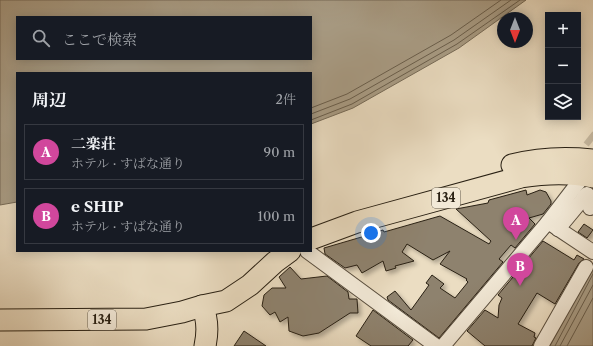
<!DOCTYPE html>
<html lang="ja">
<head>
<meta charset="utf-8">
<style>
  :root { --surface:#171b24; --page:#20242c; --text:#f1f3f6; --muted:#9ea1a6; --line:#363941; --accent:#c59692 }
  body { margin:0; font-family:"Libre Caslon Text","Noto Serif JP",serif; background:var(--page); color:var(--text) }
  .controls { position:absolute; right:12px; top:12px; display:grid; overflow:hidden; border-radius:0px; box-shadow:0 2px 10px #0003 }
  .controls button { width:36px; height:36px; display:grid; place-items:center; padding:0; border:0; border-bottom:1px solid var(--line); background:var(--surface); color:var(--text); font:20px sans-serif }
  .compass { position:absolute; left:497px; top:12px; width:36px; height:36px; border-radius:50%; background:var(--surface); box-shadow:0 2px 10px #0003; rotate:180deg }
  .you { position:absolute; left:371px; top:233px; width:14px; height:14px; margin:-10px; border:3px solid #fff; border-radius:50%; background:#1a73e8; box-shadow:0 0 0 6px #1a73e833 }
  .badge { display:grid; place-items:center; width:26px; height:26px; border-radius:50%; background:var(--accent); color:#fff; font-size:13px; font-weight:700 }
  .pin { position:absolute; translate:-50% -33px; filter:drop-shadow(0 1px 2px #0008) }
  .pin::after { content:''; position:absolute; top:21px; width:14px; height:12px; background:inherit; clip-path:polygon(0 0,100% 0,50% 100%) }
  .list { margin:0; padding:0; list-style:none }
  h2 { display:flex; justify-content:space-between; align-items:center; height:52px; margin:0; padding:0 16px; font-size:17px }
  h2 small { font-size:13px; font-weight:400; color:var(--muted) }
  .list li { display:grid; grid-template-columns:26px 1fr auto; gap:12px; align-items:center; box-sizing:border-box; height:56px; margin:0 8px 8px; padding:0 8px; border:1px solid var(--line); border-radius:0px }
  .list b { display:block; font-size:15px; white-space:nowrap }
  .list p { margin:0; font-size:13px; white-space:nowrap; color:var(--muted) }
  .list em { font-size:13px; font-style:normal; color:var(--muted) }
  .icon { flex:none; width:22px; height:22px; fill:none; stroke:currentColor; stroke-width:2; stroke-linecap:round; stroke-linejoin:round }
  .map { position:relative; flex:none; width:593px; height:346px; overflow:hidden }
  .search { position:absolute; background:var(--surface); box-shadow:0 2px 10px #0003; left:16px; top:16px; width:296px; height:44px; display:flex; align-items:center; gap:10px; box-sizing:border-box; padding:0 14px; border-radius:0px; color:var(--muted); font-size:15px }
  .panel { position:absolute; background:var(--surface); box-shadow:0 2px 10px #0003; left:16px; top:72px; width:296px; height:180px; border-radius:0px }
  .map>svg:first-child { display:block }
  .water { fill:#a99d86; stroke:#766b58; fill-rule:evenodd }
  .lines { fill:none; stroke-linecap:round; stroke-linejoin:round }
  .shore { stroke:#695e4c; stroke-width:1 }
  .building { fill:#8e826e; stroke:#292013; filter:url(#shadow) }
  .minor-tunnel { stroke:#c4b79f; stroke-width:14; stroke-dasharray:14 7; stroke-linecap:butt }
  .minor-casing { stroke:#5a4f3f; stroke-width:16 }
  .highway-casing { stroke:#292013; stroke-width:23 }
  .minor { stroke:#f2e9d7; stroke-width:14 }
  .highway { stroke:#ebddc2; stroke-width:21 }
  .labels { text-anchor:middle; stroke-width:3; stroke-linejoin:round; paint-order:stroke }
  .shield { fill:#f2e9d7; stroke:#655c4e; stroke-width:1 }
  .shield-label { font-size:12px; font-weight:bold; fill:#292013 }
</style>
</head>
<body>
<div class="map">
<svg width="593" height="346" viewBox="0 0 593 346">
  <defs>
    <filter id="shadow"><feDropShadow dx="3" dy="3" stdDeviation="2" flood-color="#0004"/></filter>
  </defs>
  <rect width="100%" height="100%" fill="#ebddc2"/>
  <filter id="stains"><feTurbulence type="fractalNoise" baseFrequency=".005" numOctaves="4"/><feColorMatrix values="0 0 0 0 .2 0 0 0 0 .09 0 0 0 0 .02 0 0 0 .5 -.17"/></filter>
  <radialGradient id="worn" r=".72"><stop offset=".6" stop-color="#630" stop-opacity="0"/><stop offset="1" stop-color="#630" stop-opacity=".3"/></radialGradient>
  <g class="water">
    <path d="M0,0H526L459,48L353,108L311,124V73H17V202L0,205ZM17,17H311V59H17Z"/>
    <polygon points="593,266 593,346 550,346 587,277"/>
  </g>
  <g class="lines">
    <g class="shore">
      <polyline points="311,108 347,94 451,35 501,0"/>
      <polyline points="311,114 350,99 454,40 511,0"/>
      <polyline points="311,120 352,104 457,44 520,0"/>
      <polyline points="555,346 593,274"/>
      <polyline points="560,346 593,285"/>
      <polyline points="567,346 593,298"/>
    </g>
  </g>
  <g class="building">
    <polygon points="526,190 527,195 540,190 546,192 551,201 551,204 543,214 529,218 535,224 515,248 511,245 499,259 503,262 439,338 388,300 387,297 395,291 411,310 429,285 426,283 432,275 444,284 440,288 455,298 468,282 466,280 467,279 440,264 450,251 433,260 407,244 402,252 414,261 395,266 396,268 386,271 383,261 362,273 357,265 345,268 325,254 324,248 365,236 365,235 383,230 384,232 440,216 489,244 491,241 456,209 488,203 489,200"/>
    <polygon points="584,224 593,230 587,238 578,232"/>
    <polygon points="543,241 574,260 577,255 584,259 579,263 555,304 537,293 518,324 535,333 534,337 536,338 532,346 485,346 467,331 485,310 498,318 499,305 502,298 498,295"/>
    <polygon points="290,267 301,279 327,276 348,292 349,299 357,299 358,313 350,313 319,333 303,336 289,331 288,317 280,322 275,312 270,315 262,306 264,295 272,288 286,288 279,277"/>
    <polygon points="373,310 413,340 408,346 371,346 356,336"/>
    <polygon points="244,331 266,346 234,346"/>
  </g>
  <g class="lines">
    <polyline class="minor-tunnel" points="588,137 593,141"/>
    <g class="minor-casing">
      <g id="minor">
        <polyline points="584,197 592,199 590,208"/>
        <polyline points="548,222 593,252"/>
        <polyline points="558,229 587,194"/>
        <polyline points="307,251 436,346"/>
        <polyline points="443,346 548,222 588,170"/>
        <polyline points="541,346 586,267"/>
      </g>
    </g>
    <g class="highway-casing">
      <g id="highway">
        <path d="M512,165C539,158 565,157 593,160"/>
        <path d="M311,239L357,222L521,177C545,173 569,172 593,177"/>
        <path d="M202,306C208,319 208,332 205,346"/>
        <polyline points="0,320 146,319 182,312 202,306 226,301 250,285 275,262 290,251"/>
      </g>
    </g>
    <use href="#minor" class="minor"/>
    <use href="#highway" class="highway"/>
  </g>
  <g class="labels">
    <g class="shield">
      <rect x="432" y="188" width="28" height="20" rx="3"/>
      <rect x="88" y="310" width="28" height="20" rx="3"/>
    </g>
    <g class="shield-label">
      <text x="446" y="202">134</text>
      <text x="102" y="324">134</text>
    </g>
  </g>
  <rect width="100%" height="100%" filter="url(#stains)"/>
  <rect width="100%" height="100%" fill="url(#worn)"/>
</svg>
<div class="controls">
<button>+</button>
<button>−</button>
<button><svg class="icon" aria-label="layers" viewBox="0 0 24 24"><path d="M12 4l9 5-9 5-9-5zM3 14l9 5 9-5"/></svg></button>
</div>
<svg class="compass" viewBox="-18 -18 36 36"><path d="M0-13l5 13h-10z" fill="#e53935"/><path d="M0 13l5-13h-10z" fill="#9ea1a6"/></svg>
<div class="you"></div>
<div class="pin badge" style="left:516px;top:240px;background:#d1479c">A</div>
<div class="pin badge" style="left:520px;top:286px;background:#d1479c">B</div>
<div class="search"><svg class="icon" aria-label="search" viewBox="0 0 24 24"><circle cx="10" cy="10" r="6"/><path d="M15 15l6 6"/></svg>ここで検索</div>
<section class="panel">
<h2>周辺<small>2件</small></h2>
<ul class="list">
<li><span class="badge" style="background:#d1479c">A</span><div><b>二楽荘</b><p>ホテル · すばな通り</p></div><em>90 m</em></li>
<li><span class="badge" style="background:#d1479c">B</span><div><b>e SHIP</b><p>ホテル · すばな通り</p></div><em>100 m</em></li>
</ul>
</section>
</div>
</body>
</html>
